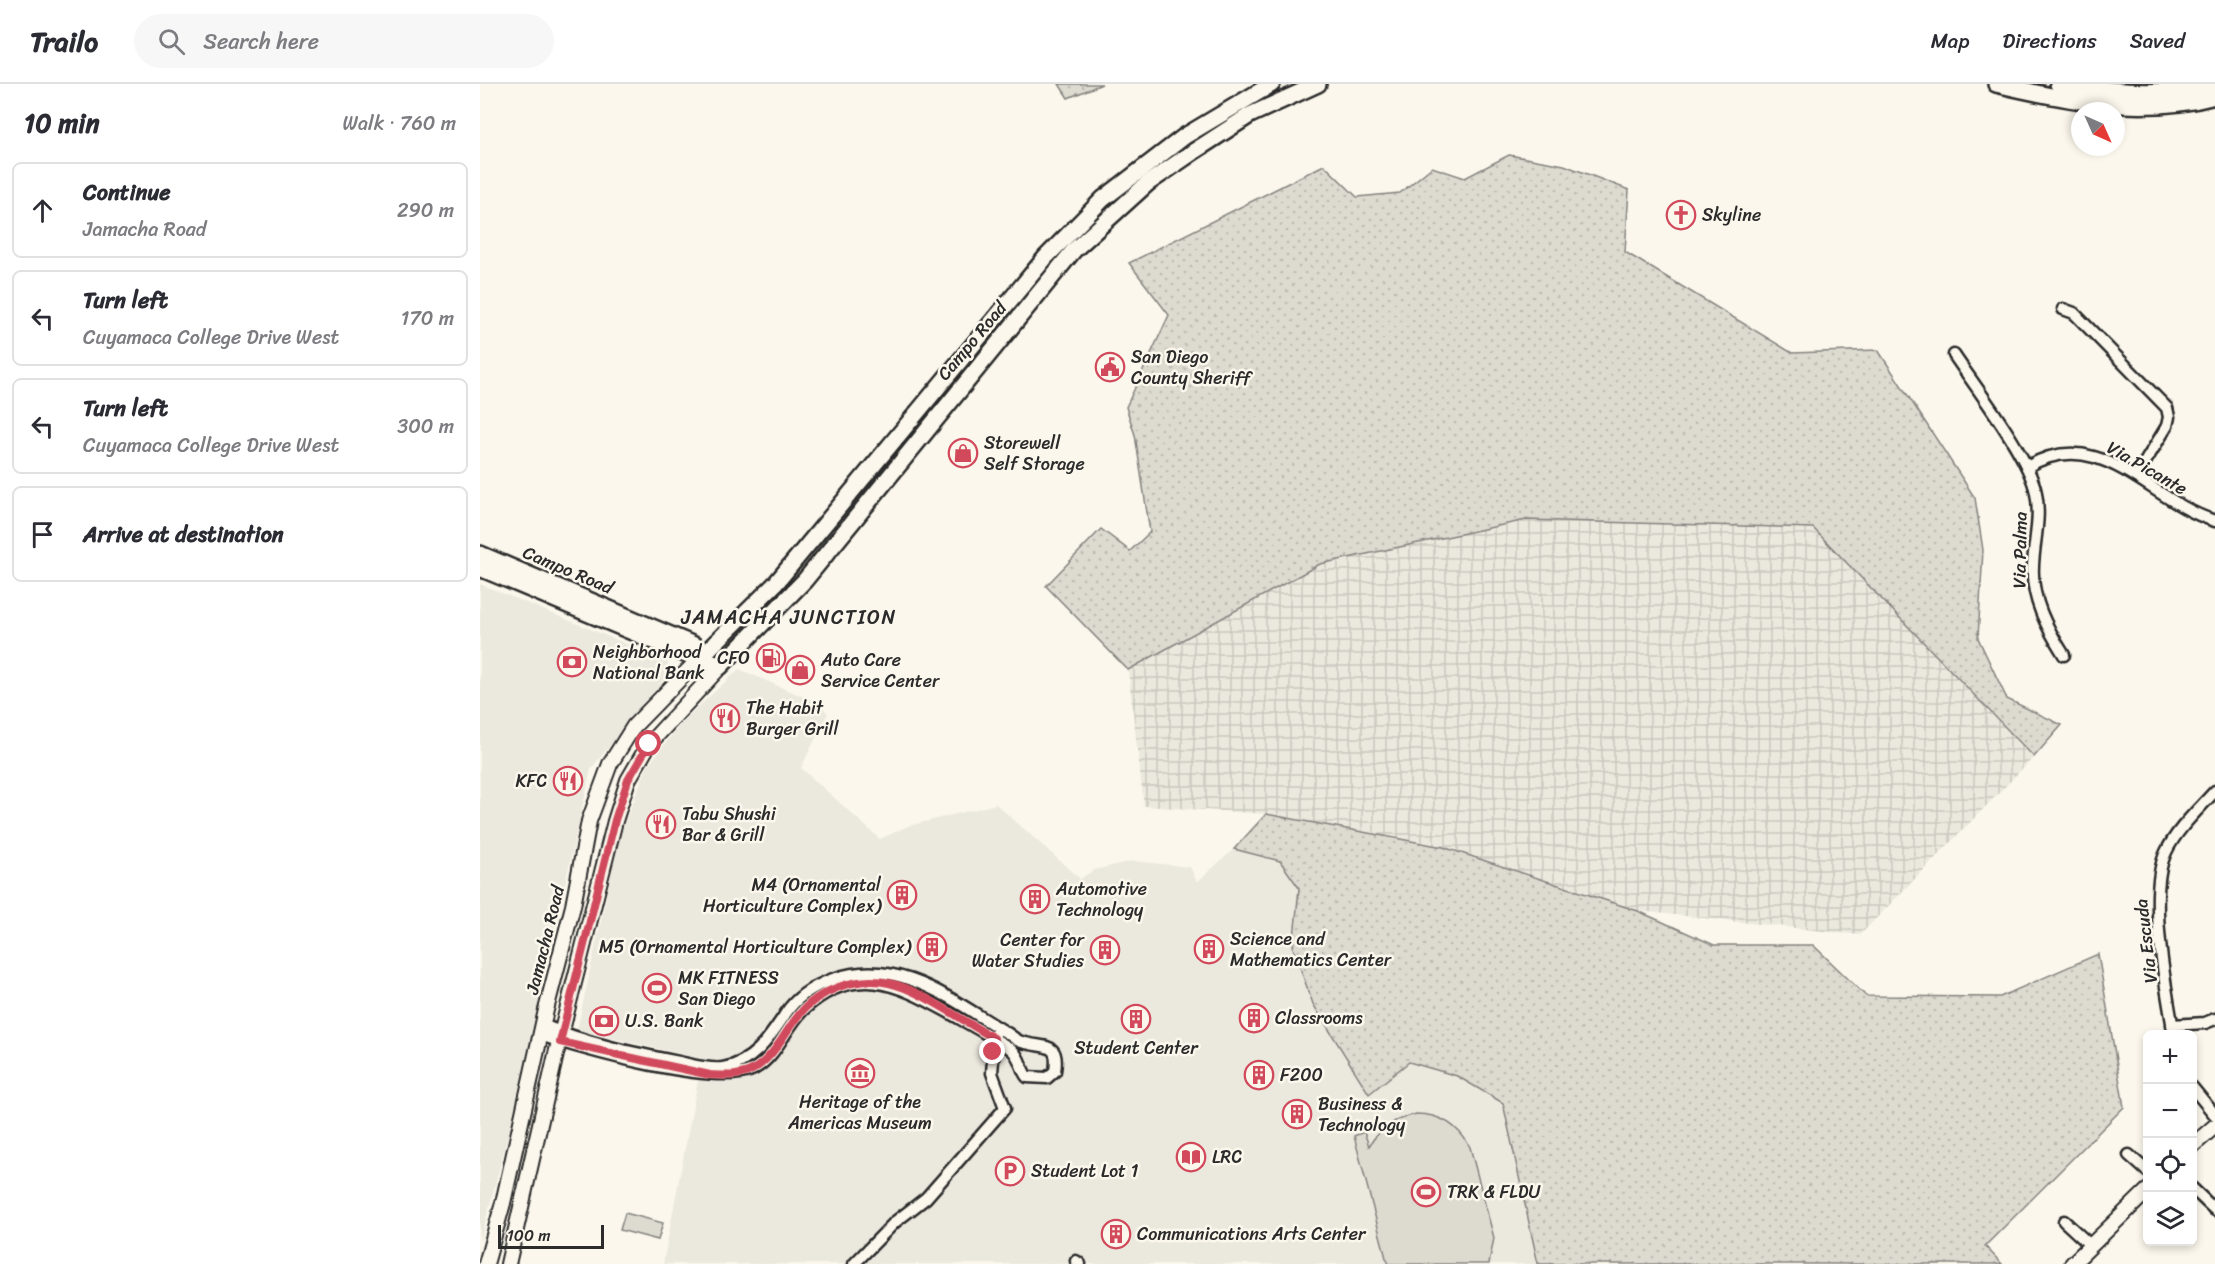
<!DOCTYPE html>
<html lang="en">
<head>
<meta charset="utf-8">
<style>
  :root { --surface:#fff; --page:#f7f7f7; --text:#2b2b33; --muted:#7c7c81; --line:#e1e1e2 }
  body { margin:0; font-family:Sriracha,sans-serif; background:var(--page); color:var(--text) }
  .controls { position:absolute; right:18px; bottom:18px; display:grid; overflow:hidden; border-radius:9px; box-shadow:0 3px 9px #0003 }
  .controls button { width:54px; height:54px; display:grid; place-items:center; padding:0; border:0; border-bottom:2px solid var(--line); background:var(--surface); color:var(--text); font:30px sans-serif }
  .compass { position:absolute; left:1591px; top:18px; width:54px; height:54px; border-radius:50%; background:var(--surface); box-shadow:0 3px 9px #0003; rotate:135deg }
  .scale { position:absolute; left:18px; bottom:15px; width:106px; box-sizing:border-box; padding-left:6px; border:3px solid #2b2b2b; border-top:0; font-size:16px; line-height:21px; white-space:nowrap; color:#2b2b2b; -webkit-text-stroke:4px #fbf7ec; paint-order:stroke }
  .stop { position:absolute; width:18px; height:18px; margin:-14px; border:4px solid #d1495b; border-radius:50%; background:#fff }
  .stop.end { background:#d1495b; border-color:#fff; box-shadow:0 2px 6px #0008 }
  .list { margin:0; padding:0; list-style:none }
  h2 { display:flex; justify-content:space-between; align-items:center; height:78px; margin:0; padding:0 24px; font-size:26px }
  h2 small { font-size:20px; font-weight:400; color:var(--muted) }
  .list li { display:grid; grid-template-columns:39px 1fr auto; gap:18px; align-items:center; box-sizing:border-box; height:96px; margin:0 12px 12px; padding:0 12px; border:2px solid var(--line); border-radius:9px }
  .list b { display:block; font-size:22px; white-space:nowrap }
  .list p { margin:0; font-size:20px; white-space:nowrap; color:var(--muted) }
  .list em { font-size:20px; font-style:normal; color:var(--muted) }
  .icon { flex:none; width:33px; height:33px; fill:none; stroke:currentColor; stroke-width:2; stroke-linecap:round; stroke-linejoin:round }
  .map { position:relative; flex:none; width:1735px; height:1180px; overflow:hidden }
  header { display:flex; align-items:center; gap:36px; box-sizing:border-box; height:84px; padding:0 30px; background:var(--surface); border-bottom:2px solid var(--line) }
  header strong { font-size:28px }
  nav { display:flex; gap:33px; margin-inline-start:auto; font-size:21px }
  .search { width:420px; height:54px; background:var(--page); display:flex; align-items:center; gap:15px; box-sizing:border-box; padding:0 21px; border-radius:33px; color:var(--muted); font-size:22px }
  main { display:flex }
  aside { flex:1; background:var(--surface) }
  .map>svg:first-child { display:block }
  .built { fill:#ebe8de }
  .industrial { fill:url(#industrial-grid) }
  .grass { fill:url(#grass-dots); stroke:#84827e; stroke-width:1.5 }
  .green { fill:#dddad0; stroke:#84827e; stroke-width:1.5 }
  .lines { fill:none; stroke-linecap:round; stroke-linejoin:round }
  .minor-casing { stroke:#2b2b2b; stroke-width:15 }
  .major-casing { stroke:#2b2b2b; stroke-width:18 }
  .highway-casing { stroke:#2b2b2b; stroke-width:20 }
  .minor { stroke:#fbf7ec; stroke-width:10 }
  .major { stroke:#fbf7ec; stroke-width:14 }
  .highway { stroke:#fbf7ec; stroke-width:15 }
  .route { stroke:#d1495b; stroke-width:8 }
  .labels { text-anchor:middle; stroke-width:5; stroke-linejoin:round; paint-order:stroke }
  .poi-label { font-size:18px; fill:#2b2b2b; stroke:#fbf7ec; text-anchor:start }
  .street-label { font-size:18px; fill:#2b2b2b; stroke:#fbf7ec }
  .neighbourhood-label { font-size:20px; letter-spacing:1.5px; fill:#2b2b2b; stroke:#fbf7ec }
</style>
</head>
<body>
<header>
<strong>Trailo</strong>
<div class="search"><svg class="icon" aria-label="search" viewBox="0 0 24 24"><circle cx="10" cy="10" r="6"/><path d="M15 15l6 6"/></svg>Search here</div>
<nav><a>Map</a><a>Directions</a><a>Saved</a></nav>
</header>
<main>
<aside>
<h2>10 min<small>Walk · 760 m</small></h2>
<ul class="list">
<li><svg class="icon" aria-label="ahead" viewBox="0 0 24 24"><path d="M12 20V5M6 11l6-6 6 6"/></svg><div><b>Continue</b><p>Jamacha Road</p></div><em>290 m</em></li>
<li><svg class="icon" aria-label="left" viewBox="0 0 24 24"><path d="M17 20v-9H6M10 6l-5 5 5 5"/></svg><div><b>Turn left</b><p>Cuyamaca College Drive West</p></div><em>170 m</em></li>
<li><svg class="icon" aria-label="left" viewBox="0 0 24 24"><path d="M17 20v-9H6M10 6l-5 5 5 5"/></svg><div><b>Turn left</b><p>Cuyamaca College Drive West</p></div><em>300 m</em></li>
<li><svg class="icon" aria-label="arrive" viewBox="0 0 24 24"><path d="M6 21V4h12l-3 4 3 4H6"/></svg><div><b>Arrive at destination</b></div></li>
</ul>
</aside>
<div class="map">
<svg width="1735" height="1180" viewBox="0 0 1735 1180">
  <defs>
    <pattern id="industrial-grid" width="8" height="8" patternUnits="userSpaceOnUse" patternTransform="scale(1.5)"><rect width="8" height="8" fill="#ebe8de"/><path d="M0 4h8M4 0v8" fill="none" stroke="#cac7bf"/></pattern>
    <pattern id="grass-dots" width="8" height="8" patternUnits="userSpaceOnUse" patternTransform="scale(1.5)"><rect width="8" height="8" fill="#dddad0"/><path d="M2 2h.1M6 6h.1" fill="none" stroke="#bebbb3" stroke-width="1.8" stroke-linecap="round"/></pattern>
  </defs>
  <rect width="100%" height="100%" fill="#fbf7ec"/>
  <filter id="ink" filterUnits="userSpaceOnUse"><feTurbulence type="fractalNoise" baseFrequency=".0167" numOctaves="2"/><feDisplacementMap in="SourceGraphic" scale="12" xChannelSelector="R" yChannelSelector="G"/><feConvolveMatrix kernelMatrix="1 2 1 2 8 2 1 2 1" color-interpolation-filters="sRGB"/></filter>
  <g filter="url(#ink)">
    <g class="built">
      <polygon points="0,500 188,577 188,590 111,685 29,1048 0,1158"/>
      <polygon points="259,585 338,619 348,629 321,684 400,755 428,742 516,720 600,795 614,786 653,777 710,783 717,798 754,765 800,777 819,804 813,864 889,1010 929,978 977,992 1023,1019 1058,1180 183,1180 222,975 97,946 140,751 167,683 202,638"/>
    </g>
    <polygon class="industrial" points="1046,436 1333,444 1554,673 1380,851 1158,827 963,763 786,730 664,722 648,586 840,480"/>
    <g class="grass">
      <polygon points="579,0 622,0 588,14"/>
      <polygon points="1029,71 1084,81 1149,106 1145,168 1312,269 1398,266 1495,414 1503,466 1498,554 1527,615 1582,641 1554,673 1333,444 1046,436 840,480 648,586 566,502 621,445 650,467 670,448 655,351 646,323 689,231 649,179 844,81 877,113 920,109 952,83 985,94"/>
      <polygon points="786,730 963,763 1158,827 1234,861 1333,861 1386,912 1520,913 1618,870 1644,1023 1505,1162 1522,1180 1058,1180 1023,1019 977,992 929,978 889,1010 833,920 813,864 819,804 800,777 754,765"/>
    </g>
    <g class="green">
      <path d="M936,1030C961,1030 978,1041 990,1063L1014,1154L1009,1180H909L906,1174L874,1052L884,1048L889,1062C901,1042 913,1036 936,1030Z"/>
      <polygon points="145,1129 183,1139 178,1156 140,1146"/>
    </g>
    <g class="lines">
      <g class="minor-casing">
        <g id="minor">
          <polyline points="1583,225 1594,229 1687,324 1689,333 1687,342 1656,393"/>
          <path d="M1474,271C1496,304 1549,372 1556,409C1561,434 1554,457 1553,482C1551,515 1567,544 1584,571"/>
          <path d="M1547,383C1621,339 1669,417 1735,437"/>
          <polyline points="1692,941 1725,939 1735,935"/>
          <path d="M1694,950C1686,905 1667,808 1686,768C1697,745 1718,726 1735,707"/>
          <path d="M61,951C99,965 240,1004 274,985C297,972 305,944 323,926C374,879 416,899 468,928C489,940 511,952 531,965C541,973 540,984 547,993L567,994L575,987C580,956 563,965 542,958C537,957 532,952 527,949C473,917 418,871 353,895C334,902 317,912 306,929C290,953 274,979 243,984C229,986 213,981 199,978C153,969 106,959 63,941"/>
          <polyline points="1712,1003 1735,1031"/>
          <polyline points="1649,1071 1668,1088"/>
          <polyline points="1712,1104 1735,1126"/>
          <polyline points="1584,1137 1610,1161"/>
          <polyline points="596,1177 600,1180"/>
          <polyline points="374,1180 415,1138 446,1114 525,1024 512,989 515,950"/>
        </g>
      </g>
      <g class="major-casing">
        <g id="major">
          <polyline points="1712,1062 1735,1042"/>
          <polyline points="6,1180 23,1119 66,926 93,822 109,737 130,680 154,642 222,572"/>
          <polyline points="28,1180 77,966 135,737 148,696 169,660 240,583"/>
          <polyline points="1592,1180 1668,1106"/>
        </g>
      </g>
      <g class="highway-casing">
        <g id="highway">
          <path d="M1516,0C1588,17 1662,32 1735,12"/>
          <path d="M1578,0C1627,7 1684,13 1733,0"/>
          <polyline points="0,470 214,561 222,572 240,583 325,496 594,166 668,99 716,66 770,31 838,0"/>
          <polyline points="0,484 205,570 222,572 296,499 566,173 623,115 705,52 792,0"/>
        </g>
      </g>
      <use href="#minor" class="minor"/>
      <use href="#major" class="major"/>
      <use href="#highway" class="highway"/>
    </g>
  </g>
  <g class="lines" filter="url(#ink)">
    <path class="route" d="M169,660L148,696L135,736L80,958L230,991C245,992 261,993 274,985C295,972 304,949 318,932C338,906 376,892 409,899C439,905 486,939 514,954L513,968"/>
  </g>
  <defs>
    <g id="church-ring" transform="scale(1.5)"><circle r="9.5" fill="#fbf7ec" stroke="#d1495b" stroke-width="1.5"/><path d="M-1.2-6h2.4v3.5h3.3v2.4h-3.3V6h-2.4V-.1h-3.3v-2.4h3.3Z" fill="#d1495b"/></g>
    <g id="civic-ring" transform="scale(1.5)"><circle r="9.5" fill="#fbf7ec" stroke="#d1495b" stroke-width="1.5"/><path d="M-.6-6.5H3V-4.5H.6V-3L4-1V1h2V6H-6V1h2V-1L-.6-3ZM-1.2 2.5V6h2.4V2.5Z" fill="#d1495b"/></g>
    <g id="shop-ring" transform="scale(1.5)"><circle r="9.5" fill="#fbf7ec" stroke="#d1495b" stroke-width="1.5"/><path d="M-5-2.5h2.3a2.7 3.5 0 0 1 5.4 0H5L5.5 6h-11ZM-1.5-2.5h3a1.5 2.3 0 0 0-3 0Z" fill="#d1495b"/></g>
    <g id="fuel-ring" transform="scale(1.5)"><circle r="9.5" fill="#fbf7ec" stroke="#d1495b" stroke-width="1.5"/><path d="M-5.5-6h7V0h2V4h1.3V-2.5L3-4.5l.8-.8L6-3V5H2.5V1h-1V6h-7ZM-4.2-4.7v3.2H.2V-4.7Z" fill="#d1495b"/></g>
    <g id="bank-ring" transform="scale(1.5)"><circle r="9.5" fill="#fbf7ec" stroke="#d1495b" stroke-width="1.5"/><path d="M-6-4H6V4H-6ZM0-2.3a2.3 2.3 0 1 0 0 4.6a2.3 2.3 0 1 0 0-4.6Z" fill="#d1495b"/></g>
    <g id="restaurant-ring" transform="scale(1.5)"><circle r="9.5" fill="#fbf7ec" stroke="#d1495b" stroke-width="1.5"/><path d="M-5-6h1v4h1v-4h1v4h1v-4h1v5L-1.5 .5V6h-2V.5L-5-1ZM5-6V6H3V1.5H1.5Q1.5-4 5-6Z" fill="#d1495b"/></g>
    <g id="building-ring" transform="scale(1.5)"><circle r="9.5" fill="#fbf7ec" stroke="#d1495b" stroke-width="1.5"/><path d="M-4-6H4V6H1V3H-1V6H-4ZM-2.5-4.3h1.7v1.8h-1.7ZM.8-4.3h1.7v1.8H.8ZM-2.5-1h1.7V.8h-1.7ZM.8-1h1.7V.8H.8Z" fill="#d1495b"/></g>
    <g id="stadium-ring" transform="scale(1.5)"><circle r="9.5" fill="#fbf7ec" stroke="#d1495b" stroke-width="1.5"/><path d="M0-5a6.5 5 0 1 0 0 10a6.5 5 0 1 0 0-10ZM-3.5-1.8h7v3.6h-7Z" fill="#d1495b"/></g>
    <g id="museum-ring" transform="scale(1.5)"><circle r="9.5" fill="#fbf7ec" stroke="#d1495b" stroke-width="1.5"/><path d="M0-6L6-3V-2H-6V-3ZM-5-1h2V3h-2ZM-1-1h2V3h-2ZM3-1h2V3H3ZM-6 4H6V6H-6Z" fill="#d1495b"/></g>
    <g id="library-ring" transform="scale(1.5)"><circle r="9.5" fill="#fbf7ec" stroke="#d1495b" stroke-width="1.5"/><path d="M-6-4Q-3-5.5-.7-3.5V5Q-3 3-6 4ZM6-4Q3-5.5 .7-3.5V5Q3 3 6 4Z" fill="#d1495b"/></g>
    <g id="parking-ring" transform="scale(1.5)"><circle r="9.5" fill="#fbf7ec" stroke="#d1495b" stroke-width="1.5"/><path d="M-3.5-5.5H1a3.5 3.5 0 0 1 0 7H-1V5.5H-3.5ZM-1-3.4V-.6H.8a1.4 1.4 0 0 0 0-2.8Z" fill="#d1495b"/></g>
  </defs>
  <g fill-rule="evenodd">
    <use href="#church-ring" x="1201" y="131"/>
    <use href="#civic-ring" x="630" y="283"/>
    <use href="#shop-ring" x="483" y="369"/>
    <use href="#fuel-ring" x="291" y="574"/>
    <use href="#bank-ring" x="92" y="578"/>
    <use href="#shop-ring" x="320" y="586"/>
    <use href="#restaurant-ring" x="245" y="634"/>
    <use href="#restaurant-ring" x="88" y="697"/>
    <use href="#restaurant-ring" x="181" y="740"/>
    <use href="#building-ring" x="422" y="811"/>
    <use href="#building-ring" x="555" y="815"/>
    <use href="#building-ring" x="452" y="863"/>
    <use href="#building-ring" x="729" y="865"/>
    <use href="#building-ring" x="625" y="866"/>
    <use href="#stadium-ring" x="177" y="904"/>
    <use href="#building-ring" x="774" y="934"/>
    <use href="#building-ring" x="656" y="935"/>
    <use href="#bank-ring" x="124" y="937"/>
    <use href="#museum-ring" x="380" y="989"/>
    <use href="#building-ring" x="779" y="991"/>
    <use href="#building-ring" x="817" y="1030"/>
    <use href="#library-ring" x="711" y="1073"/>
    <use href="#parking-ring" x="530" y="1087"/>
    <use href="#stadium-ring" x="946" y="1108"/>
    <use href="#building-ring" x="636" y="1150"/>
  </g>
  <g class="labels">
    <g class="poi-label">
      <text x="1222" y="137">Skyline</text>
      <text x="651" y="279">San Diego<tspan x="651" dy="21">County Sheriff</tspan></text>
      <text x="504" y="365">Storewell<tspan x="504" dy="21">Self Storage</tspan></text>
      <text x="113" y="574">Neighborhood<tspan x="113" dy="21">National Bank</tspan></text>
      <text x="270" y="580" text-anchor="end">CFO</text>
      <text x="341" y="582">Auto Care<tspan x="341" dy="21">Service Center</tspan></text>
      <text x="266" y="630">The Habit<tspan x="266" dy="21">Burger Grill</tspan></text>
      <text x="67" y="703" text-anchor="end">KFC</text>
      <text x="202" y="736">Tabu Shushi<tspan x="202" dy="21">Bar &amp; Grill</tspan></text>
      <text x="401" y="807" text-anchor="end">M4 (Ornamental<tspan x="401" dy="21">Horticulture Complex)</tspan></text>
      <text x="576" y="811">Automotive<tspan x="576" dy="21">Technology</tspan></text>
      <text x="750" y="861">Science and<tspan x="750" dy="21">Mathematics Center</tspan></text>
      <text x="604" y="862" text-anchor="end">Center for<tspan x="604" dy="21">Water Studies</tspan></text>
      <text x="431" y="869" text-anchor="end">M5 (Ornamental Horticulture Complex)</text>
      <text x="198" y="900">MK FITNESS<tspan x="198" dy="21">San Diego</tspan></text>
      <text x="795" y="940">Classrooms</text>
      <text x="145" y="943">U.S. Bank</text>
      <text x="656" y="970" text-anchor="middle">Student Center</text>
      <text x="800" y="997">F200</text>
      <text x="380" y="1024" text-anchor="middle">Heritage of the<tspan x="380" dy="21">Americas Museum</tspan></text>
      <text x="838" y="1026">Business &amp;<tspan x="838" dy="21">Technology</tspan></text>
      <text x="732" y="1079">LRC</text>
      <text x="551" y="1093">Student Lot 1</text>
      <text x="967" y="1114">TRK &amp; FLDU</text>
      <text x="657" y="1156">Communications Arts Center</text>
    </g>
    <g class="street-label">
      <text transform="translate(492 257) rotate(-50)" y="6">Campo Road</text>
      <text transform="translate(1667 384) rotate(30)" y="6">Via Picante</text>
      <text transform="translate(1540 466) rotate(-89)" y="6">Via Palma</text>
      <text transform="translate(88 486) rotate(23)" y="6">Campo Road</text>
      <text transform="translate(65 856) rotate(-76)" y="6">Jamacha Road</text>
      <text transform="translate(1666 857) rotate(-97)" y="6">Via Escuda</text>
    </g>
    <g class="neighbourhood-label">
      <text x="309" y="540">JAMACHA JUNCTION</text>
    </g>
  </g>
</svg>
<div class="controls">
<button>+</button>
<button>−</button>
<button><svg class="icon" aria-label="locate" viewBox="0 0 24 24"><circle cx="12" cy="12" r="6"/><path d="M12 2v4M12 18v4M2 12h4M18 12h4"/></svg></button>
<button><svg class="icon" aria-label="layers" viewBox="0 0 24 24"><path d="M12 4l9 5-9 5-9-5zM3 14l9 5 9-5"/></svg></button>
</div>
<svg class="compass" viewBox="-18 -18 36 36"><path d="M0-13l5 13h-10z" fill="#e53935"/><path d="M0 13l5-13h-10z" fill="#7c7c81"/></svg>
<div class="scale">100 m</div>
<div class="stop" style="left:169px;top:660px"></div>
<div class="stop end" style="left:513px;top:968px"></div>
</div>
</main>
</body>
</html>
